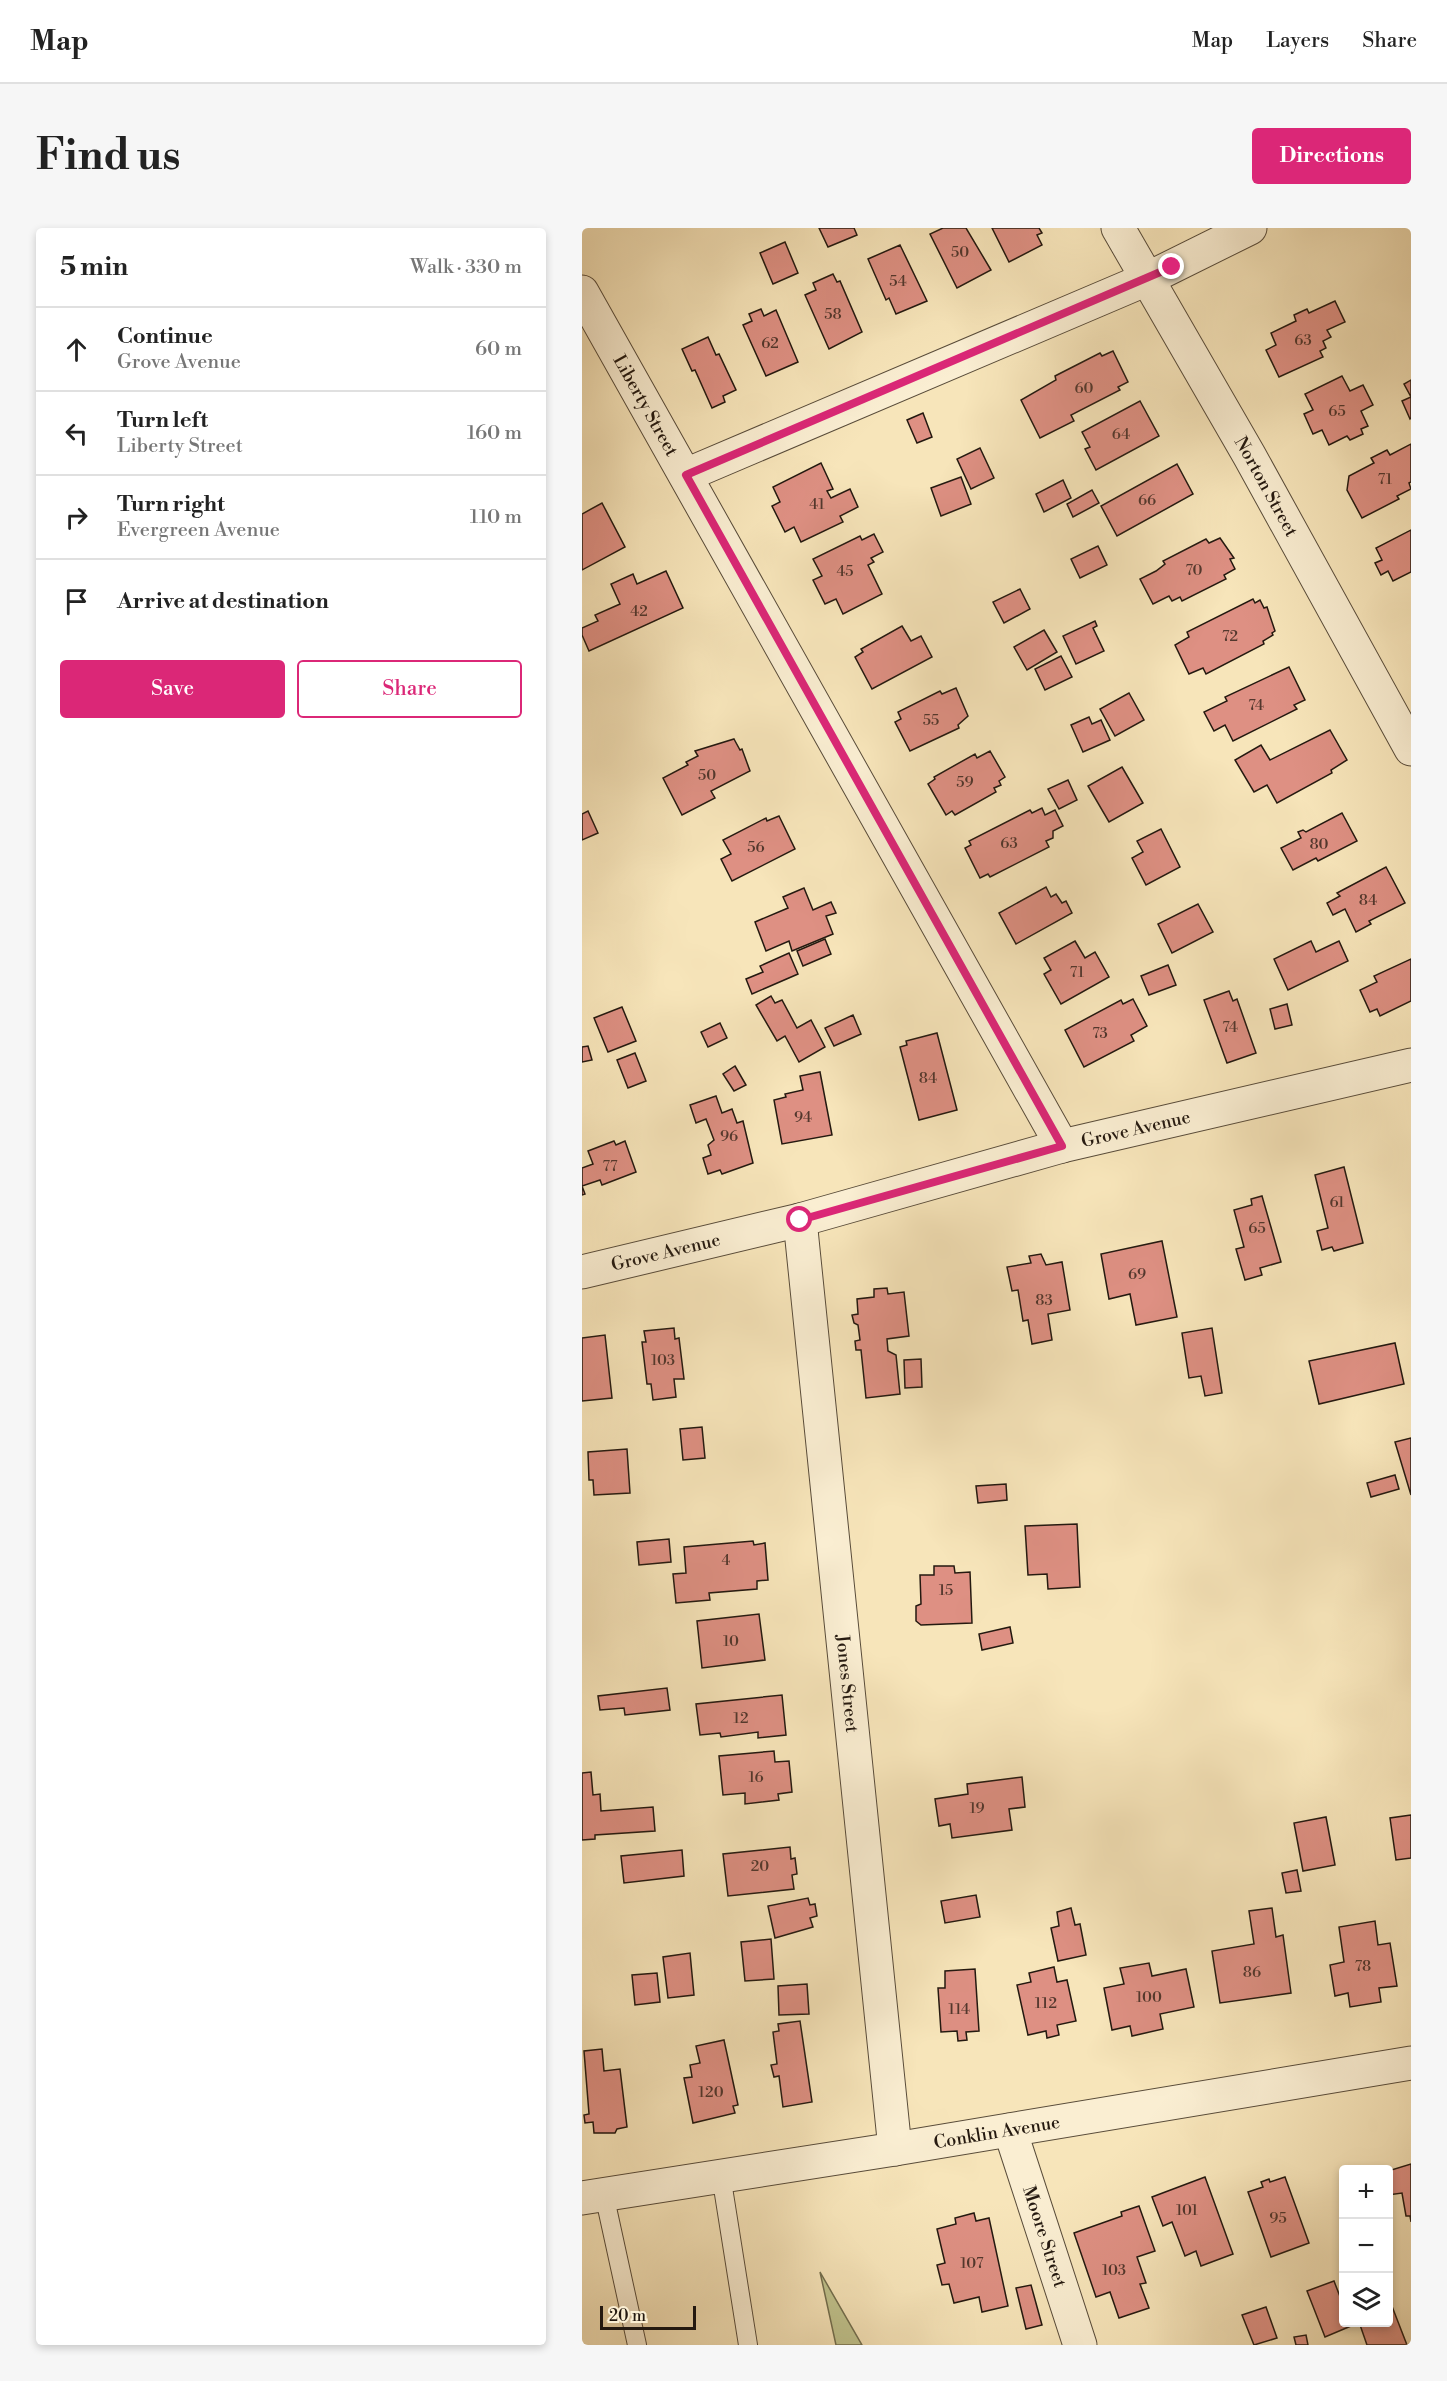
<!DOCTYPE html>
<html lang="en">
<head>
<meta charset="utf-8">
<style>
  :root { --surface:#fff; --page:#f6f6f6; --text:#222; --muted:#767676; --line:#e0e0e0; --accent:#db2777 }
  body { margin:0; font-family:"Libre Bodoni",serif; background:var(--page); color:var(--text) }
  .controls { position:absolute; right:18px; bottom:18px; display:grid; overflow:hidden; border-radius:6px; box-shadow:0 3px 9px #0003 }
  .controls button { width:54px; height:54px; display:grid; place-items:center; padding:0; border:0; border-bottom:2px solid var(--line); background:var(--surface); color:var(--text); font:30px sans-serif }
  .scale { position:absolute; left:18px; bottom:15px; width:96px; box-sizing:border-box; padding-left:6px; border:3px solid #241910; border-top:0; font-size:16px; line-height:21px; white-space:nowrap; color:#241910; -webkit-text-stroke:4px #faeed2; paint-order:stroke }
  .stop { position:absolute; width:18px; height:18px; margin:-14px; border:4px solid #db2777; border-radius:50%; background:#fff }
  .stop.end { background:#db2777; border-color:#fff; box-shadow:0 2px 6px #0008 }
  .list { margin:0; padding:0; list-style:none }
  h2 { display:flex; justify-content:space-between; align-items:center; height:78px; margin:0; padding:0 24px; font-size:26px }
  h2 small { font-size:20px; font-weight:400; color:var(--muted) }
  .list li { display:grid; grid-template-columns:39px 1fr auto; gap:18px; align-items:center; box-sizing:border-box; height:84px; padding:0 24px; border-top:2px solid var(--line) }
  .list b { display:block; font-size:22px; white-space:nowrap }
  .list p { margin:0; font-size:20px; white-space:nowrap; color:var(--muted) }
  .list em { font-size:20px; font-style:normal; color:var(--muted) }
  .actions { display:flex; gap:12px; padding:18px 24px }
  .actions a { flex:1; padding:14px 0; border:2px solid var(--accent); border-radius:6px; text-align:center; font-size:21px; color:var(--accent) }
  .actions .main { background:var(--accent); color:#fff }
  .icon { flex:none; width:33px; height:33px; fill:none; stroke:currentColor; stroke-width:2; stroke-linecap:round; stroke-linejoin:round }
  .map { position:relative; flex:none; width:829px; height:2117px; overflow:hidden; border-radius:6px }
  header { display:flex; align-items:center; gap:36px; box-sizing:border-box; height:84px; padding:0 30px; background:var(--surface); border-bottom:2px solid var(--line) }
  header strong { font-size:28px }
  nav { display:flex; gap:33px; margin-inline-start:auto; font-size:21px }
  .intro { display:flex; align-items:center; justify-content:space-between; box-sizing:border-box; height:144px; padding:0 36px }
  h1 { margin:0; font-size:42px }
  .button { padding:15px 27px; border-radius:6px; background:var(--accent); color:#fff; font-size:21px; font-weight:700 }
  main { display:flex; gap:36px; padding:0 36px }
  aside { flex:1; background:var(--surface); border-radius:6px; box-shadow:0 3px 9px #0003 }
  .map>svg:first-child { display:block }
  .green { fill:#c0c38d; stroke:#726e4e; stroke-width:1.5 }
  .building { fill:#de9083; stroke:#241910; stroke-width:1.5 }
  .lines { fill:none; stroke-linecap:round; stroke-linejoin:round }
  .lane-casing { stroke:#594c3a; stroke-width:20 }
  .street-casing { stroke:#594c3a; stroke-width:35 }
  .lane { stroke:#faeed2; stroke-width:18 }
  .street { stroke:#faeed2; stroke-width:33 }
  .route { stroke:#db2777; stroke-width:8 }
  .labels { text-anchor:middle; stroke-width:5; stroke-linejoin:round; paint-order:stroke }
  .number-label { font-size:15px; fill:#52372d }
  .street-label { font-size:18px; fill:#241910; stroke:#faeed2 }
</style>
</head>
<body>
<header>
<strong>Map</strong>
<nav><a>Map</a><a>Layers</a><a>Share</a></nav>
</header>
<div class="intro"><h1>Find us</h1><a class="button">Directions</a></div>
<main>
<aside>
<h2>5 min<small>Walk · 330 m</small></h2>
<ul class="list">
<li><svg class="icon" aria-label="ahead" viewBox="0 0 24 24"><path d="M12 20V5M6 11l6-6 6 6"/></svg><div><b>Continue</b><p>Grove Avenue</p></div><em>60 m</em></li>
<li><svg class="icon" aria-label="left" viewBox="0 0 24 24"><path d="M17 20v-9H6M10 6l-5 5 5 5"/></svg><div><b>Turn left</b><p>Liberty Street</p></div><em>160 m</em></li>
<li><svg class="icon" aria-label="right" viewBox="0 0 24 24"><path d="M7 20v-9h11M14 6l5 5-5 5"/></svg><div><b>Turn right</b><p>Evergreen Avenue</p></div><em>110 m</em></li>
<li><svg class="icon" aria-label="arrive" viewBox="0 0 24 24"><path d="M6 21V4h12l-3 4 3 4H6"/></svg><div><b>Arrive at destination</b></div></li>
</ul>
<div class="actions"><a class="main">Save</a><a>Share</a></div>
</aside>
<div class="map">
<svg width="829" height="2117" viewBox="0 0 829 2117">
  <rect width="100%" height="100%" fill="#f7e5ba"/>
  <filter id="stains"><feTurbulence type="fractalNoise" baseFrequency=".00333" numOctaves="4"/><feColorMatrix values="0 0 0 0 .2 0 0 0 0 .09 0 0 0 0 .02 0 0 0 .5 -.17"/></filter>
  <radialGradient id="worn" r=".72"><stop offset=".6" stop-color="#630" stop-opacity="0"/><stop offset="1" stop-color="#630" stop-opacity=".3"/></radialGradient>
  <polygon class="green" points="238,2044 280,2117 254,2117"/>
  <g class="building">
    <polygon points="237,0 272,0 275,7 246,19"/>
    <polygon points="361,0 384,0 409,42 375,60 348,6"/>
    <polygon points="410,0 457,0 460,5 455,7 460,17 427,34"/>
    <polygon points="203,14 216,45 191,56 178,25"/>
    <polygon points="318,17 345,73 314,86 307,70 304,72 286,31"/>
    <polygon points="251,46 255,54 258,53 280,104 247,121 223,67 234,62 231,55"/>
    <polygon points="753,73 763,94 745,102 749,109 741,113 744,120 738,123 741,129 697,149 684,122 694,117 689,105 714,93 712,87 725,81 727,85"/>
    <polygon points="179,81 182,88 194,82 216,134 184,148 161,97 170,93 167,86"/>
    <polygon points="126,109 134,127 137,126 154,162 141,168 143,174 130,180 113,142 110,143 100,121"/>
    <polygon points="531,123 546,154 536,159 538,162 489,187 492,193 458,210 439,172 474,152 473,148 518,125 520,128"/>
    <polygon points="760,148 768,163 781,157 791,177 779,183 786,198 779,201 781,206 768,212 765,208 747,217 740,202 731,206 722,186 731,182 723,166"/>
    <polygon points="829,152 829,190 828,191 820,173 829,169 822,156"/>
    <polygon points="558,173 577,208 514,242 503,221 508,219 500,204"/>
    <polygon points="341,185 350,209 335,215 325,192"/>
    <polygon points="829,216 829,254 827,255 829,261 815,268 817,271 780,290 765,262 767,248 792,235 789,230 805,222 808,227"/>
    <polygon points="398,220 412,250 389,261 375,231"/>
    <polygon points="239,235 251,261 245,263 249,270 268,261 276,279 258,288 261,294 219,314 212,299 203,304 190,278 198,274 191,259"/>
    <polygon points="595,236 611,266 535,308 519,278"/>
    <polygon points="379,249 389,276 359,288 349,260"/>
    <polygon points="481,252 489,270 462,284 454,266"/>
    <polygon points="510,262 517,275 491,289 485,276"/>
    <polygon points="20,275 43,319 0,342 0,286"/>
    <polygon points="829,302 829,344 811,353 806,343 799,347 793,335 800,332 794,320"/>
    <polygon points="292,306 301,324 289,330 292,334 286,337 300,366 261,386 254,371 243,376 231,352 240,348 231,331 278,308 280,312"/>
    <polygon points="638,310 652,330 648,331 653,341 642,347 644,351 600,373 598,369 590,373 587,368 571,376 558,351 574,343 583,336 581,333 624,311 627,315"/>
    <polygon points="516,318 525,337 498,350 489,331"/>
    <polygon points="84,343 101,380 7,423 0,407 0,400 16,393 13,387 38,376 29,356 51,346 55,356"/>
    <polygon points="438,361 448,381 422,395 411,374"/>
    <polygon points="671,371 673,375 678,372 682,380 685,379 693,403 690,405 691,407 681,413 682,416 624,446 621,440 607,446 593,417 607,409 605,404"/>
    <polygon points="513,393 515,398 511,400 522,423 494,436 481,408"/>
    <polygon points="320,398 329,413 339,408 350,429 290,461 273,429 281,424 279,421"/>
    <polygon points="462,402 475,424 445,442 432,419"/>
    <polygon points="479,428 490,449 463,462 453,441"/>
    <polygon points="707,439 723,472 712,477 715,481 651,513 643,497 632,503 622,484 645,473 643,469"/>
    <polygon points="374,460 386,488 376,497 377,500 328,523 313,494 319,491 316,484 358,463 360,466"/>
    <polygon points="547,465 562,492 533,508 518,481"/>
    <polygon points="507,489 510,496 519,492 528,512 501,524 489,497"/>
    <polygon points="748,502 765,532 749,542 750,545 695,575 685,557 672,564 653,532 679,517 688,532"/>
    <polygon points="152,511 158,522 160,521 168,543 129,563 133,570 100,587 81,550 106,537 104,534 116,528 113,523"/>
    <polygon points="408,523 423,549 417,553 419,557 412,560 414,564 373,587 370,583 364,587 346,556 353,551 352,549 393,526 395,530"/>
    <polygon points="540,539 561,575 527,594 506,558"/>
    <polygon points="486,552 495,572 477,581 466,561"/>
    <polygon points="460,580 463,587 473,582 481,598 471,603 471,610 464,613 467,619 408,649 406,646 398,650 383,620 389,617 387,613 448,582 450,585"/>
    <polygon points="6,583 16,605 0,612 0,586"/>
    <polygon points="760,585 775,613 736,633 734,630 711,642 699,620 719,610 716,604 721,602 724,604"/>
    <polygon points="197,588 213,621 150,653 139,631 149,626 141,612 184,590 185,593"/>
    <polygon points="579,601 598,639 564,657 550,630 561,624 555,613"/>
    <polygon points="804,639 823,675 787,693 789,696 774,704 763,681 751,687 745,675 758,668 755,665"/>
    <polygon points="464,659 469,669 474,666 480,675 484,673 490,685 434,716 417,685"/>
    <polygon points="222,660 231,682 249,674 254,685 244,688 251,706 210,723 207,713 184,723 173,694 206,680 201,669"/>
    <polygon points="616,676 631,704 590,725 576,696"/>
    <polygon points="243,711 249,726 221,738 215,723"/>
    <polygon points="493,713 503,730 513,724 527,749 479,776 462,746 469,742 462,730"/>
    <polygon points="729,713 734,724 757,713 766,733 706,762 692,731"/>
    <polygon points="207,725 216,746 170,766 164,751 181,744 178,738"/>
    <polygon points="829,731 829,773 798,788 795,781 788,784 778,762 795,754 792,748"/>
    <polygon points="586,737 594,757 567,767 559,748"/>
    <polygon points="647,763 651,773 655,771 674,825 645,835 622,772"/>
    <polygon points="189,768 193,775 200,772 215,800 229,792 243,819 217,834 203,808 195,813 174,777"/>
    <polygon points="551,771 565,798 549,807 552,813 502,839 483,802 539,772 541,776"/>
    <polygon points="705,776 710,797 693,801 688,781"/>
    <polygon points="40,779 54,813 26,824 12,790"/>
    <polygon points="271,787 279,806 252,818 243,800"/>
    <polygon points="138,795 145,810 126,819 119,804"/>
    <polygon points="355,805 375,882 337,892 318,819 325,817 324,813"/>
    <polygon points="6,818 10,832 0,834 0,819"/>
    <polygon points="53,825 64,853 46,860 35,832"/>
    <polygon points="153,838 164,857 152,863 141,846"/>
    <polygon points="238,844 250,907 200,916 192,872 204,869 203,866 221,862 218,848"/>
    <polygon points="134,868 140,885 150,881 155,895 161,893 171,935 140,946 138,942 126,946 121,930 129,927 126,917 132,912 124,891 114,895 108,877"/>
    <polygon points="32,913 34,917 43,913 54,944 20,957 18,952 0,958 3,966 0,967 0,940 11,936 6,923"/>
    <polygon points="762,939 781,1015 752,1023 750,1019 740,1022 735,1003 746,1000 733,947"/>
    <polygon points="680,968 699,1034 678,1040 680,1047 663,1052 654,1021 662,1019 652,982 670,977 669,971"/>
    <polygon points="580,1013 595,1089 554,1097 548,1066 527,1071 519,1026"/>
    <polygon points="459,1026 464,1037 480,1034 488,1082 466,1086 470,1112 450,1116 446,1092 441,1093 436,1062 430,1063 425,1039 449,1035 447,1028"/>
    <polygon points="305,1060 306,1066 322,1064 327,1108 305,1111 306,1123 314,1127 318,1166 284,1170 279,1122 274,1122 273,1113 278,1112 276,1097 272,1095 270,1087 276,1086 275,1071 292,1069 292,1061"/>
    <polygon points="92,1100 93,1111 97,1110 102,1151 92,1151 94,1169 71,1172 69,1156 65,1156 60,1114 64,1114 62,1103"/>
    <polygon points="630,1100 640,1165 623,1168 619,1148 607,1150 600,1105"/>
    <polygon points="23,1107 30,1170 0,1173 0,1110"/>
    <polygon points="813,1115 822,1156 737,1176 727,1133"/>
    <polygon points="339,1131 340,1159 323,1160 322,1132"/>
    <polygon points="120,1199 123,1230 101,1232 98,1201"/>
    <polygon points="829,1210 829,1267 813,1214"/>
    <polygon points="45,1221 48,1265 12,1267 11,1252 7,1252 6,1224"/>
    <polygon points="813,1247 817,1261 789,1269 785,1255"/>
    <polygon points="424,1256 425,1272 396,1275 394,1258"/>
    <polygon points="495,1296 498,1359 466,1361 465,1346 446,1347 443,1298"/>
    <polygon points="87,1311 89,1334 57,1337 55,1314"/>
    <polygon points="171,1313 172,1317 183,1315 186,1352 175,1353 175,1361 127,1365 128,1372 94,1375 91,1346 104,1345 102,1319"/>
    <polygon points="352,1338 372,1338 373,1345 388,1344 390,1395 339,1397 334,1393 334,1378 339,1376 338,1347 352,1347"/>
    <polygon points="177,1386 183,1432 120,1440 115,1393"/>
    <polygon points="428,1399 431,1415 400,1422 397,1406"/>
    <polygon points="85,1460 88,1482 43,1487 42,1480 18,1482 16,1468"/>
    <polygon points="200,1467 204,1507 176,1510 176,1504 139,1509 138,1505 118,1507 114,1476"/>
    <polygon points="192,1523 193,1534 207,1533 210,1564 196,1566 197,1572 163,1576 163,1565 141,1567 137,1528"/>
    <polygon points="9,1544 11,1567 18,1566 19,1583 71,1579 73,1603 13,1607 13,1611 0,1612 0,1545"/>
    <polygon points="440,1549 443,1579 427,1581 430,1602 370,1610 368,1596 357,1598 353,1571 386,1566 385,1556"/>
    <polygon points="829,1587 829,1630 814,1632 808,1590"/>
    <polygon points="744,1589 753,1637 721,1643 712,1595"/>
    <polygon points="208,1619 209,1631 213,1630 215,1646 210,1647 212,1661 146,1668 141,1626"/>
    <polygon points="100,1622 102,1648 42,1655 39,1628"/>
    <polygon points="715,1642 719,1663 704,1665 700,1645"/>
    <polygon points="394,1667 398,1689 363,1695 359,1673"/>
    <polygon points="226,1670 228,1677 233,1676 235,1688 228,1690 231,1699 193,1710 186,1678"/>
    <polygon points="489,1680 493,1697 498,1696 504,1727 476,1733 469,1700 477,1698 475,1684"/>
    <polygon points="690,1680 694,1709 701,1707 709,1765 638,1775 630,1723 672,1716 667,1683"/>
    <polygon points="793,1693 796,1717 808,1715 815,1758 797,1760 799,1774 768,1779 766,1765 753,1768 748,1737 762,1734 757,1699"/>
    <polygon points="189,1711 192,1751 163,1753 159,1714"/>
    <polygon points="108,1725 112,1767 86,1770 81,1729"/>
    <polygon points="567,1735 570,1748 604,1741 612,1779 578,1786 581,1801 550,1808 548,1798 530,1802 522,1760 542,1756 538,1740"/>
    <polygon points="472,1739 475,1754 485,1752 494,1793 475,1797 477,1807 465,1810 464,1803 446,1807 435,1757 449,1754 447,1745"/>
    <polygon points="393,1741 397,1803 384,1804 385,1812 376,1813 375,1803 359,1804 356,1760 363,1760 363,1743"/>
    <polygon points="75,1745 78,1774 53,1777 50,1747"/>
    <polygon points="225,1756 227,1786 197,1787 196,1758"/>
    <polygon points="218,1793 230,1874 201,1879 197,1848 192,1849 189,1837 195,1836 191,1804 197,1803 196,1796"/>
    <polygon points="142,1812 156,1877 151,1878 153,1885 111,1895 102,1850 110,1849 108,1837 118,1835 114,1818"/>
    <polygon points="20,1821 22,1843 38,1841 45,1899 35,1901 33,1905 12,1905 11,1894 3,1895 2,1887 7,1886 2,1823"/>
    <polygon points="829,1936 829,1994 828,1988 824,1988 820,1965 806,1967 806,1943"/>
    <polygon points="623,1949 651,2026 619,2038 614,2023 603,2028 590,1994 581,1998 570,1969"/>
    <polygon points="703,1949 727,2015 689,2029 666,1964 681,1959 679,1954 687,1951 688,1954"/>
    <polygon points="557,1978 573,2023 555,2029 564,2055 558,2056 567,2080 537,2090 528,2064 514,2069 492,2005 540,1988 539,1984"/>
    <polygon points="392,1985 394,1993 407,1990 426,2078 400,2084 397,2069 372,2075 367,2056 360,2057 355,2037 363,2035 355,2001 374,1996 373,1990"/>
    <polygon points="752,2053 762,2079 762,2094 768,2094 769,2098 743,2109 725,2063"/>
    <polygon points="449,2057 460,2097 444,2101 434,2060"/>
    <polygon points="806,2068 825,2117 785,2117 777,2094 806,2094"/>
    <polygon points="684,2079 695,2110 672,2117 660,2087"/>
    <polygon points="724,2107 726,2117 714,2117 712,2109"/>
  </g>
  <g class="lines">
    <g class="lane-casing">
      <g id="lane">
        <polyline points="139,1947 166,2117"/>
        <polyline points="22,1966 55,2117"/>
      </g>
    </g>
    <g class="street-casing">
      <g id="street">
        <path id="s1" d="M536,0L667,227L829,521"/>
        <path id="s2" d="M0,64L480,918"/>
        <polyline points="104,247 565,51 668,0"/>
        <path id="s3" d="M218,992L313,1921"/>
        <path id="s4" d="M0,1044L218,992L480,918L829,837"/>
        <path id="s5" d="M428,1902L498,2117"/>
        <path id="s6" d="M0,1970L313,1921L829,1835"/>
      </g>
    </g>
    <use href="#lane" class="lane"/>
    <use href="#street" class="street"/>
  </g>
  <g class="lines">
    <polyline class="route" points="218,992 480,918 104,247 590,39"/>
  </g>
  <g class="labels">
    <g class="number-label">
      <text x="378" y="29">50</text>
      <text x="316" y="58">54</text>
      <text x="251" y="91">58</text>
      <text x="721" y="117">63</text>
      <text x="188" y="120">62</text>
      <text x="502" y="165">60</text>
      <text x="755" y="188">65</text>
      <text x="539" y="211">64</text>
      <text x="803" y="256">71</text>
      <text x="565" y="277">66</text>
      <text x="235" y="281">41</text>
      <text x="612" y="347">70</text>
      <text x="263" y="348">45</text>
      <text x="57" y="388">42</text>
      <text x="648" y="413">72</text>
      <text x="674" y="482">74</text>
      <text x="349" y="497">55</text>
      <text x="125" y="552">50</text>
      <text x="383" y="559">59</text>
      <text x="427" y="620">63</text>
      <text x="737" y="621">80</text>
      <text x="174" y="624">56</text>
      <text x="786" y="677">84</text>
      <text x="495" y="749">71</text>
      <text x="648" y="804">74</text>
      <text x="518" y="810">73</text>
      <text x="346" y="855">84</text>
      <text x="221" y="894">94</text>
      <text x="147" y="913">96</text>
      <text x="28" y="943">77</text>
      <text x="755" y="979">61</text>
      <text x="675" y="1005">65</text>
      <text x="555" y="1051">69</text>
      <text x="462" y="1077">83</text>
      <text x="81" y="1137">103</text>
      <text x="144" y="1337">4</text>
      <text x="364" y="1367">15</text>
      <text x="149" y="1418">10</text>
      <text x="159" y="1495">12</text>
      <text x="174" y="1554">16</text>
      <text x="395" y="1585">19</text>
      <text x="178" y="1643">20</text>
      <text x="781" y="1743">78</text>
      <text x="670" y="1749">86</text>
      <text x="567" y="1774">100</text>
      <text x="464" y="1780">112</text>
      <text x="377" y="1786">114</text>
      <text x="129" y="1869">120</text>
      <text x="605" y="1987">101</text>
      <text x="696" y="1995">95</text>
      <text x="390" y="2040">107</text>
      <text x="532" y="2047">103</text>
    </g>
    <g class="street-label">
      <text dy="6" stroke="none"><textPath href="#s2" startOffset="130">Liberty Street</textPath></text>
      <text dy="6" stroke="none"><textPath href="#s1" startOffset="298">Norton Street</textPath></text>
      <text dy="6" stroke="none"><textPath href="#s4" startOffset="572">Grove Avenue</textPath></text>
      <text dy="6" stroke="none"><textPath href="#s4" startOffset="86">Grove Avenue</textPath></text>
      <text dy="6" stroke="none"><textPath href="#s3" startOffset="466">Jones Street</textPath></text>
      <text dy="6" stroke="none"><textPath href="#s6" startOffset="420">Conklin Avenue</textPath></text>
      <text dy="6" stroke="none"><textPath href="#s5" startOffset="112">Moore Street</textPath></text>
    </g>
  </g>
  <rect width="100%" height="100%" filter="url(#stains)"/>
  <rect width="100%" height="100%" fill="url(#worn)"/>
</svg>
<div class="controls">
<button>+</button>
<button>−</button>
<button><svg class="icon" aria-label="layers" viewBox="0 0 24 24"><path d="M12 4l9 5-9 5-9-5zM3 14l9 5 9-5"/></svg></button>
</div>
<div class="scale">20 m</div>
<div class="stop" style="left:218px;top:992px"></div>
<div class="stop end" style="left:590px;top:39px"></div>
</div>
</main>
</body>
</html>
